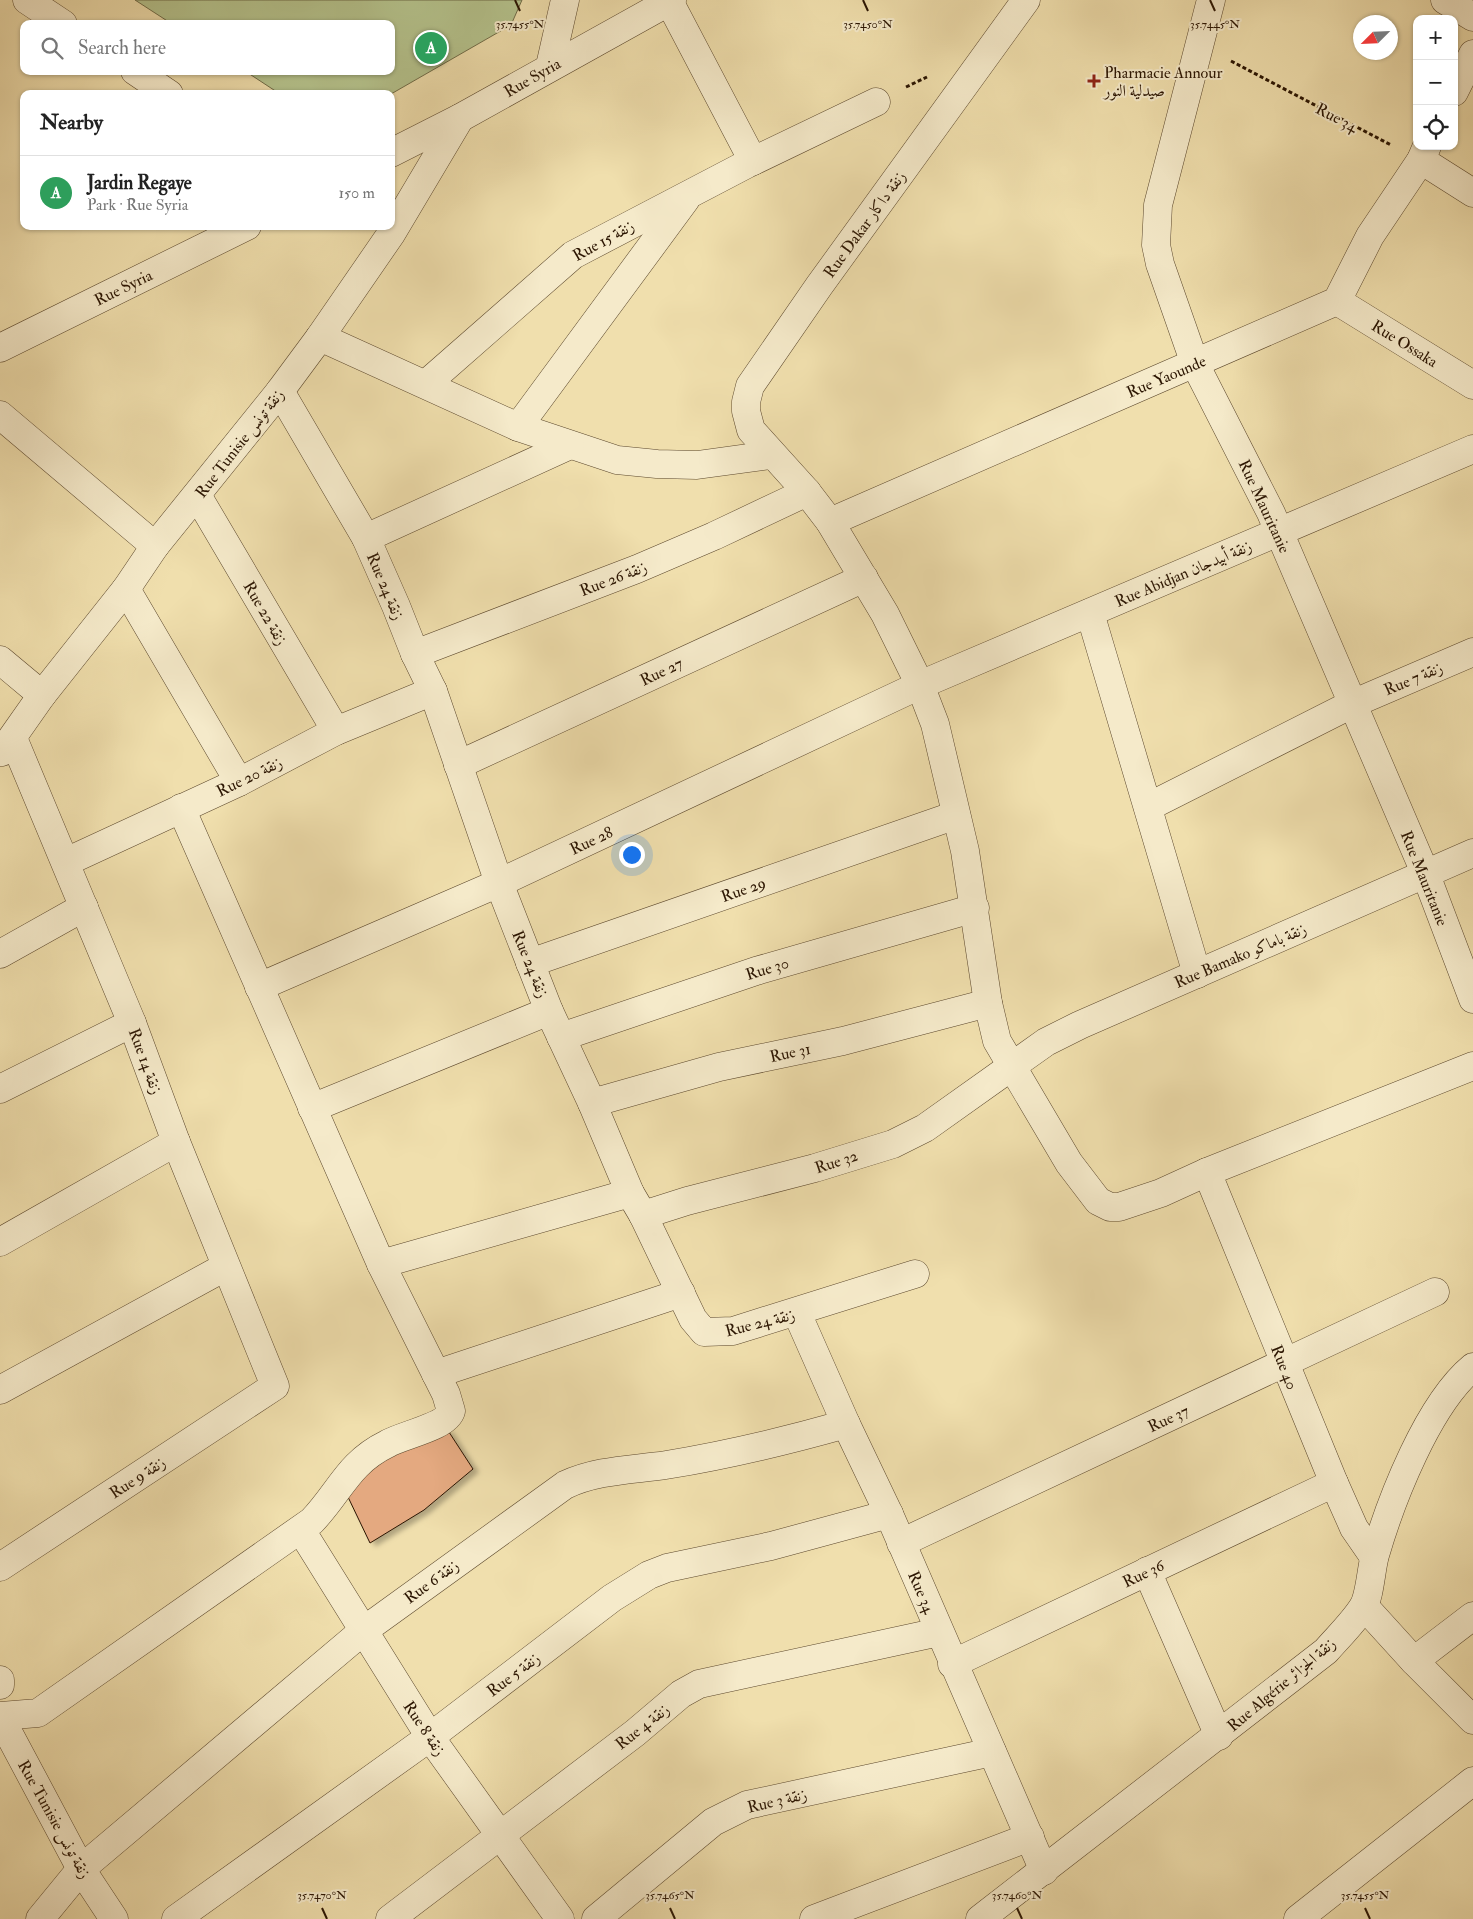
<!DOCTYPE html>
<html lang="en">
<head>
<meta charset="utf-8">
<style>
  :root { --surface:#fff; --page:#f6f6f6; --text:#222; --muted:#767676; --line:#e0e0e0; --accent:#8f2418 }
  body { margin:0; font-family:"IM FELL Double Pica",Amiri,serif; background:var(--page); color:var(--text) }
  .controls { position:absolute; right:15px; top:15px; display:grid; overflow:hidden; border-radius:10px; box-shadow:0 1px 4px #0004 }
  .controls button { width:45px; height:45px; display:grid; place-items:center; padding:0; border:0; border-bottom:1px solid var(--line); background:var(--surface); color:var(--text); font:25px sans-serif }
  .compass { position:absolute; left:1353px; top:15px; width:45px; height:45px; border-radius:50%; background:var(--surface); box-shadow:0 1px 4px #0004; rotate:246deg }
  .you { position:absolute; left:631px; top:854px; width:18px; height:18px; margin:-12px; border:4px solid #fff; border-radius:50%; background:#1a73e8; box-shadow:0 0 0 8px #1a73e833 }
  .badge { display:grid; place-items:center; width:32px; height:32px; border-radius:50%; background:var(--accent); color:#fff; font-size:16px; font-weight:700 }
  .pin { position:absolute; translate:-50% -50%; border:2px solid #fff; box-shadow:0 1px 5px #0006 }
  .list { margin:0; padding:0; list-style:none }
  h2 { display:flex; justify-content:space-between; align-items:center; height:65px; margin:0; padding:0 20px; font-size:21px }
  h2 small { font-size:16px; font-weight:400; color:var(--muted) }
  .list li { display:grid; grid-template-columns:32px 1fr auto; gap:15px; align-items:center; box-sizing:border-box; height:75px; padding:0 20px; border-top:1px solid var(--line) }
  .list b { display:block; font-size:19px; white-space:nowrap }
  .list p { margin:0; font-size:16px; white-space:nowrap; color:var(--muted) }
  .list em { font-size:16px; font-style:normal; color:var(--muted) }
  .icon { flex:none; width:28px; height:28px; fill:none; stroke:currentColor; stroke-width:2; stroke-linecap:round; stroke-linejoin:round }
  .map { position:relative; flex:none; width:1473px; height:1919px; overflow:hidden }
  .search { position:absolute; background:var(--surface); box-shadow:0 1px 4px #0004; left:20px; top:20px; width:375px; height:55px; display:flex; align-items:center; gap:12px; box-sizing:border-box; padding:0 18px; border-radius:10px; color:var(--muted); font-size:19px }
  .panel { position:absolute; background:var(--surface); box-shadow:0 1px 4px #0004; left:20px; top:90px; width:375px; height:140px; border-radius:10px }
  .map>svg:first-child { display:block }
  .green { fill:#b5c38d; stroke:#706c48 }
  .building { fill:#e4a980; stroke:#2b1502; filter:url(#shadow) }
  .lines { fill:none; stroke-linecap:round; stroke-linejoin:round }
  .street-casing { stroke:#5c482d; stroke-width:29 }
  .path { stroke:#2b1502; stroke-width:3; stroke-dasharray:4 2.5; stroke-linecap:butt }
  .street { stroke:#f5eaca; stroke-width:28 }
  .ticks { fill:none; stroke:#2b1502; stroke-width:2 }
  .poi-dot { fill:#8f2418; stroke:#f5eaca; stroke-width:2 }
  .labels { text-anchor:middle; stroke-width:4; stroke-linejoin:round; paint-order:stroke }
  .poi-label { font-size:16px; fill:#2b1502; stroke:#f5eaca; text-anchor:start }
  .street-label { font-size:16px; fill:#2b1502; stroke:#f5eaca }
  .ticks-label { font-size:12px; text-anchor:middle; fill:#2b1502; stroke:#f5eaca; stroke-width:4; stroke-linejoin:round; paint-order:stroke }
</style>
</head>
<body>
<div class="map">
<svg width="1473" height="1919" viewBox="0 0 1473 1919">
  <defs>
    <filter id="shadow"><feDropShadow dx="5.5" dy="3" stdDeviation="2.5" flood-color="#0004"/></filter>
  </defs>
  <rect width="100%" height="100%" fill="#f0dfad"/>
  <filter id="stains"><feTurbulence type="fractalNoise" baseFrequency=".004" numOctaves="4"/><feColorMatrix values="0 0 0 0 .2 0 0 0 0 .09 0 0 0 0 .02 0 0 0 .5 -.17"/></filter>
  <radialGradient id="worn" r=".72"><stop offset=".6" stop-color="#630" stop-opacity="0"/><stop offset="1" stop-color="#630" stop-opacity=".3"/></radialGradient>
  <polygon class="green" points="135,0 522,0 511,25 391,94 280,94 245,71 391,71 391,24 172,24"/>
  <polygon class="building" points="447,1429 473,1469 424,1510 370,1543 348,1497 381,1455"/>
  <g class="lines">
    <g class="street-casing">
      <g id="street">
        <polyline points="27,0 63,24"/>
        <polyline points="1026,0 819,286 750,386 746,402 746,411 751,430 807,492 830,522 885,614 920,685 935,724 965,851 988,1003 997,1041 1069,1163 1098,1201 1110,1207 1119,1207 1161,1193 1207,1172 1473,1066"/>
        <polyline points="1211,0 1158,205 1156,245 1160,264 1195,364 1271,513 1426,875 1473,999"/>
        <polyline points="1445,0 1473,17"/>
        <polyline points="669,1 753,161"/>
        <polyline points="550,66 565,0"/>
        <polyline points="135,71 169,94"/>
        <polyline points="1454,92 1473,54"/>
        <polyline points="391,153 460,118 672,0"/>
        <polyline points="1421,160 1473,193"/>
        <polyline points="1337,301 1473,385"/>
        <polyline points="320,337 518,427 617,460 657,464 697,465 771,455"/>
        <polyline points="0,348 247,226"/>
        <polyline points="426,384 573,255 747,164 876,102"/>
        <polyline points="280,391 366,538 396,606 415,654 433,691 499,883 549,1011 592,1103 630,1193 643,1215 693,1319 704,1332 733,1331 915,1274"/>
        <polyline points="0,415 155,546"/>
        <polyline points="518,427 686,199"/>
        <polyline points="197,495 336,731"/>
        <polyline points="830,522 1337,301 1370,236 1421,160 1427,146"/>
        <polyline points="366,538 570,445"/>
        <polyline points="126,589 239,782"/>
        <polyline points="1090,613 1197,974"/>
        <polyline points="415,654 637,569 714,536 807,492"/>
        <polyline points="0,660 42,695"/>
        <polyline points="2,752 42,695 126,589 155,546 280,391 320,337 391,234 460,118"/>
        <polyline points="458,765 864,578"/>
        <polyline points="1148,807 1352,704 1473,652"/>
        <polyline points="66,862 239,782 336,731 433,691"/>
        <polyline points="0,954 84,907"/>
        <polyline points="530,963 956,815"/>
        <polyline points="259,987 499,883 920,685 1473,449"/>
        <polyline points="561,1037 756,971 975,908"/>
        <polyline points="0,1089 132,1023"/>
        <polyline points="592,1103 719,1067 843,1041 988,1003"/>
        <polyline points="312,1108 549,1011"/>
        <polyline points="1207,1172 1334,1483 1354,1528 1374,1557"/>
        <polyline points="643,1215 687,1201 815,1168 893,1144 925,1128 1046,1042 1080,1025 1473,853"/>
        <polyline points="0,1242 176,1142"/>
        <polyline points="381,1264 630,1193"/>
        <polyline points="797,1313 846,1424 889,1514 1044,1871"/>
        <polyline points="436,1374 681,1293"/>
        <polyline points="0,1390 225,1267"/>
        <polyline points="301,1530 430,1737 560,1919"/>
        <polyline points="901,1543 1435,1292"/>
        <polyline points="0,1567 275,1386 176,1142 132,1023 13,738"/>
        <polyline points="1147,1571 1219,1736"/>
        <polyline points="1364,1606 1414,1661 1473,1720"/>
        <polyline points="1414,1661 1473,1616"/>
        <polyline points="952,1664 1334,1483"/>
        <polyline points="0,1680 0,1685"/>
        <path d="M0,1716L38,1713L312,1521C340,1492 348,1463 387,1444C402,1435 446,1427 451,1411L446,1394L381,1264L181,808"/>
        <polyline points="0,1717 81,1869 114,1919"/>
        <path d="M40,1919L81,1869L363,1631L565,1485C597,1470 631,1470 666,1465C727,1455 786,1441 846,1424"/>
        <polyline points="176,1919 430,1737 612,1598 649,1575 667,1568 771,1546 889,1514"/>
        <polyline points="390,1919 635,1733 681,1694 699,1684 939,1632"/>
        <polyline points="596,1919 713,1822 747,1805 992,1752"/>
        <polyline points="814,1919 1030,1837"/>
        <path d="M980,1919L1326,1651C1338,1637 1353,1623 1363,1607C1370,1596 1371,1569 1375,1555C1391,1500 1428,1404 1473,1367"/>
        <polyline points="1298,1919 1473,1781"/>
      </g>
    </g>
    <g class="path">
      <polyline points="1231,61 1391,145"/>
      <polyline points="906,87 927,77"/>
    </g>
    <use href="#street" class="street"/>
  </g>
  <path class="ticks" d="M515,0L520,11M863,0L868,11M1210,0L1215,11M322,1908L327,1919M670,1908L675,1919M1017,1908L1022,1919M1365,1908L1370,1919"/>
  <path class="poi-dot" d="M1091.5 73.5h5v5h5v5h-5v5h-5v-5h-5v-5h5z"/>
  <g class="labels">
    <g class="poi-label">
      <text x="1104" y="78">Pharmacie Annour<tspan x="1104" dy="18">صيدلية النور</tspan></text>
    </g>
    <g class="street-label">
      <text transform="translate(532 77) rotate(-30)" y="6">Rue Syria</text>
      <text transform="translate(1337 117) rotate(28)" y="6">Rue 34</text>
      <text transform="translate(864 224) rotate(-54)" y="6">Rue Dakar زنقة داكار</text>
      <text transform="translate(603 240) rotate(-29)" y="6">Rue 15 زنقة</text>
      <text transform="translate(123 287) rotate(-26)" y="6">Rue Syria</text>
      <text transform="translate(1405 343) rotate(32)" y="6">Rue Ossaka</text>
      <text transform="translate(1166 376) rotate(-23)" y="6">Rue Yaounde</text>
      <text transform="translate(239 443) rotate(-52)" y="6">Rue Tunisie زنقة تونس</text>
      <text transform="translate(1265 506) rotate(65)" y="6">Rue Mauritanie</text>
      <text transform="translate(1183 573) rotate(-23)" y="6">Rue Abidjan زنقة أبيدجان</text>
      <text transform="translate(613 578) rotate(-21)" y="6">Rue 26 زنقة</text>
      <text transform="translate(386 586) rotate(67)" y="6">Rue 24 زنقة</text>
      <text transform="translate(266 613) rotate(60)" y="6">Rue 22 زنقة</text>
      <text transform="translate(661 671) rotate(-25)" y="6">Rue 27</text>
      <text transform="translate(1413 678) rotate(-23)" y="6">Rue 7 زنقة</text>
      <text transform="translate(249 776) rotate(-26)" y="6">Rue 20 زنقة</text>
      <text transform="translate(591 840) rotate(-25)" y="6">Rue 28</text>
      <text transform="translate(1425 878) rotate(68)" y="6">Rue Mauritanie</text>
      <text transform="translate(743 889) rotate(-19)" y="6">Rue 29</text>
      <text transform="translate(1240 955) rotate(-23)" y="6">Rue Bamako زنقة باماكو</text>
      <text transform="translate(531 964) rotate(68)" y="6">Rue 24 زنقة</text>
      <text transform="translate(767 968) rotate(-17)" y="6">Rue 30</text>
      <text transform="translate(790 1052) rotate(-12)" y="6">Rue 31</text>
      <text transform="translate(146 1061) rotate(70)" y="6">Rue 14 زنقة</text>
      <text transform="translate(836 1161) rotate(-18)" y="6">Rue 32</text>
      <text transform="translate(760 1322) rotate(-14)" y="6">Rue 24 زنقة</text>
      <text transform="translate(1285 1367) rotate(68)" y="6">Rue 40</text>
      <text transform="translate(1168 1418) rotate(-25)" y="6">Rue 37</text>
      <text transform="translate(137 1477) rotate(-33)" y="6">Rue 9 زنقة</text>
      <text transform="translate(1143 1573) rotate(-25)" y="6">Rue 36</text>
      <text transform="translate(431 1581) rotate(-36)" y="6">Rue 6 زنقة</text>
      <text transform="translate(922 1592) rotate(67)" y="6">Rue 34</text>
      <text transform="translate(513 1674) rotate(-37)" y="6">Rue 5 زنقة</text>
      <text transform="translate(1281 1684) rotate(-40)" y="6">Rue Algérie زنقة الجزائر</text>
      <text transform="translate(642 1726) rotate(-38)" y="6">Rue 4 زنقة</text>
      <text transform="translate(425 1728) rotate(56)" y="6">Rue 8 زنقة</text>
      <text transform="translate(777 1800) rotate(-13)" y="6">Rue 3 زنقة</text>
      <text transform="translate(55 1819) rotate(61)" y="6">Rue Tunisie زنقة تونس</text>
    </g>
  </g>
  <g class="ticks-label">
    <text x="520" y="28">35.7455°N</text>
    <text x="868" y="28">35.7450°N</text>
    <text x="1215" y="28">35.7445°N</text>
    <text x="322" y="1899">35.7470°N</text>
    <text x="670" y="1899">35.7465°N</text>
    <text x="1017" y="1899">35.7460°N</text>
    <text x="1365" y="1899">35.7455°N</text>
  </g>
  <rect width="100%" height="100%" filter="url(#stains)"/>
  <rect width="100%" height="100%" fill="url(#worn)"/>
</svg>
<div class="controls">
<button>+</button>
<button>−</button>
<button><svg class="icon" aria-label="locate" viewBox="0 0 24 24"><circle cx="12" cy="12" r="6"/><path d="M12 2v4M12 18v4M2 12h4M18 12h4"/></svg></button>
</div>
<svg class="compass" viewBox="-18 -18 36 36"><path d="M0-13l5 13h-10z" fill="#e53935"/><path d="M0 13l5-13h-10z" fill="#767676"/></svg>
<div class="you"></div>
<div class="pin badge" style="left:431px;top:48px;background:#2e9e5b">A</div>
<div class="search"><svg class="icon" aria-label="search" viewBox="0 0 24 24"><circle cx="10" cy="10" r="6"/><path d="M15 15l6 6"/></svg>Search here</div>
<section class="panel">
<h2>Nearby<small></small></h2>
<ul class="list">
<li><span class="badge" style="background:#2e9e5b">A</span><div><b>Jardin Regaye</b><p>Park · Rue Syria</p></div><em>150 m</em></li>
</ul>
</section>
</div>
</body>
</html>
